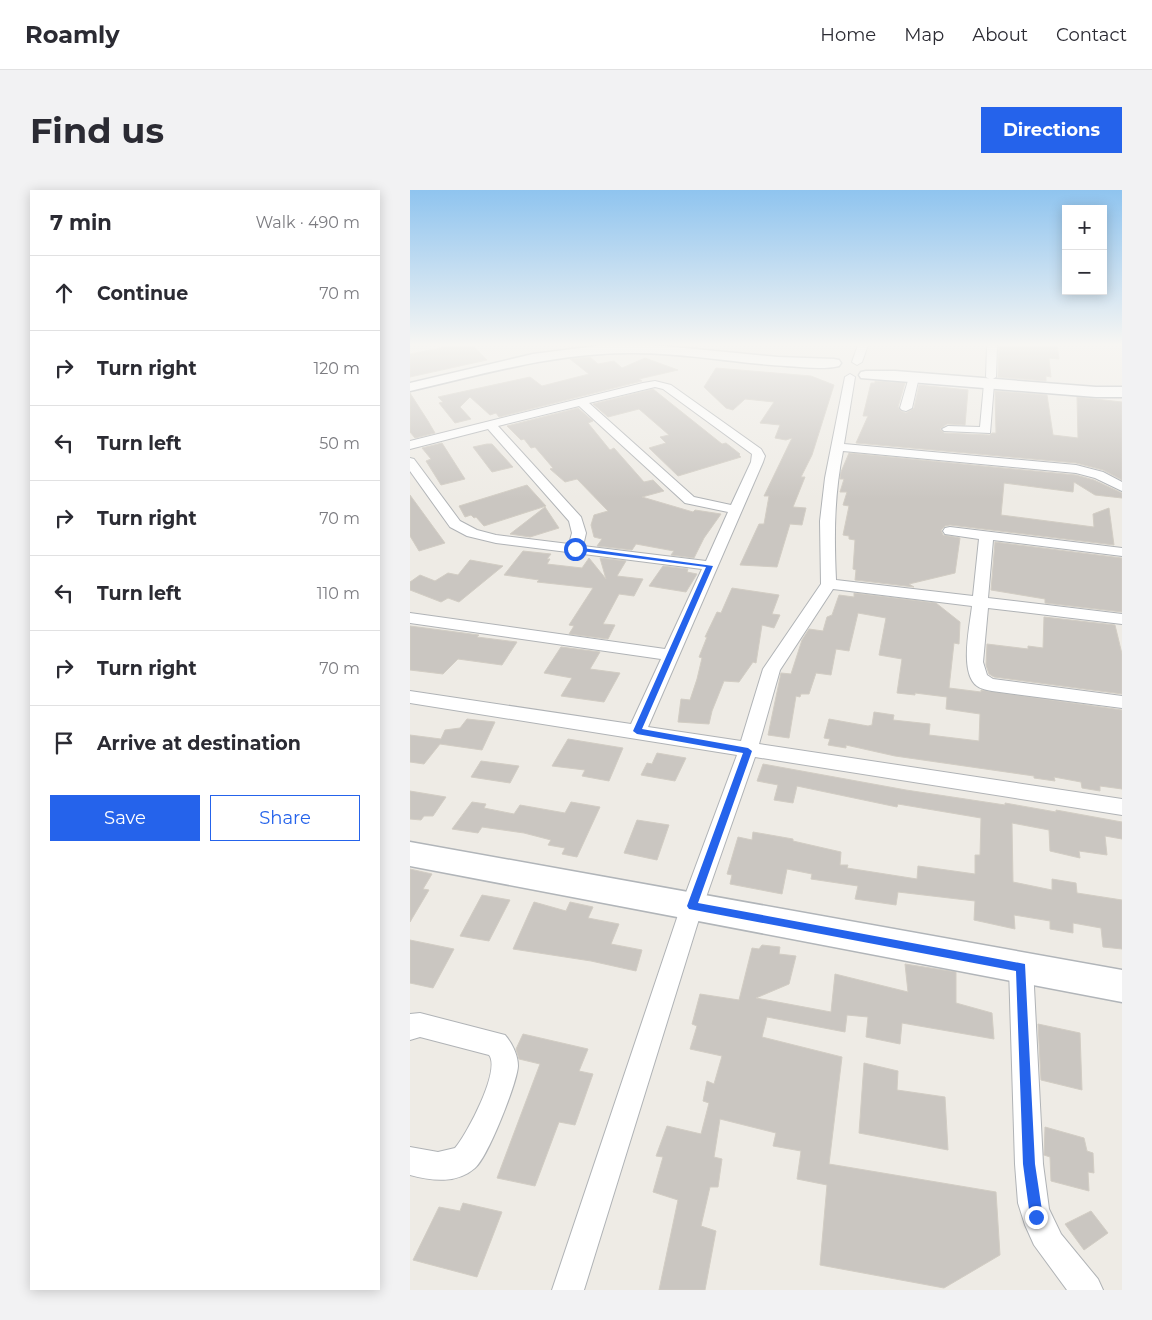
<!DOCTYPE html>
<html lang="en">
<head>
<meta charset="utf-8">
<style>
  :root { --surface:#fff; --page:#f2f2f3; --text:#2b2b33; --muted:#7c7c81; --line:#e1e1e2; --accent:#2563eb }
  body { margin:0; font-family:Montserrat,sans-serif; background:var(--page); color:var(--text) }
  .controls { position:absolute; right:15px; top:15px; display:grid; overflow:hidden; border-radius:0px; box-shadow:0 2px 12px #0003 }
  .controls button { width:45px; height:45px; display:grid; place-items:center; padding:0; border:0; border-bottom:1px solid var(--line); background:var(--surface); color:var(--text); font:25px sans-serif }
  .stop { position:absolute; width:15px; height:15px; margin:-11px; border:4px solid #2563eb; border-radius:50%; background:#fff }
  .stop.end { background:#2563eb; border-color:#fff; box-shadow:0 1px 5px #0008 }
  .list { margin:0; padding:0; list-style:none }
  h2 { display:flex; justify-content:space-between; align-items:center; height:65px; margin:0; padding:0 20px; font-size:21px }
  h2 small { font-size:16px; font-weight:400; color:var(--muted) }
  .list li { display:grid; grid-template-columns:32px 1fr auto; gap:15px; align-items:center; box-sizing:border-box; height:75px; padding:0 20px; border-top:1px solid var(--line) }
  .list b { display:block; font-size:19px; white-space:nowrap }
  .list em { font-size:16px; font-style:normal; color:var(--muted) }
  .actions { display:flex; gap:10px; padding:15px 20px }
  .actions a { flex:1; padding:11px 0; border:1px solid var(--accent); border-radius:0px; text-align:center; font-size:18px; color:var(--accent) }
  .actions .main { background:var(--accent); color:#fff }
  .icon { flex:none; width:28px; height:28px; fill:none; stroke:currentColor; stroke-width:2; stroke-linecap:round; stroke-linejoin:round }
  .map { position:relative; flex:none; width:712px; height:1100px; overflow:hidden; border-radius:0px }
  header { display:flex; align-items:center; gap:30px; box-sizing:border-box; height:70px; padding:0 25px; background:var(--surface); border-bottom:1px solid var(--line) }
  header strong { font-size:24px }
  nav { display:flex; gap:28px; margin-inline-start:auto; font-size:18px }
  .intro { display:flex; align-items:center; justify-content:space-between; box-sizing:border-box; height:120px; padding:0 30px }
  h1 { margin:0; font-size:35px }
  .button { padding:12px 22px; border-radius:0px; background:var(--accent); color:#fff; font-size:18px; font-weight:700 }
  main { display:flex; gap:30px; padding:0 30px }
  aside { flex:1; background:var(--surface); border-radius:0px; box-shadow:0 2px 12px #0003 }
  .map>svg:first-child { display:block }
  .building { fill:#cac6c1; stroke:#d2cdc4 }
  .lines { fill:none; stroke-linecap:round; stroke-linejoin:round }
  .street-casing { stroke:#b0b3b6; stroke-width:2 }
  .secondary-casing { stroke:#b1b5b9; stroke-width:3 }
  .street { fill:#fff; fill-rule:evenodd }
  .secondary { fill:#fff; fill-rule:evenodd }
  .route { fill:#2563eb }
</style>
</head>
<body>
<header>
<strong>Roamly</strong>
<nav><a>Home</a><a>Map</a><a>About</a><a>Contact</a></nav>
</header>
<div class="intro"><h1>Find us</h1><a class="button">Directions</a></div>
<main>
<aside>
<h2>7 min<small>Walk · 490 m</small></h2>
<ul class="list">
<li><svg class="icon" aria-label="ahead" viewBox="0 0 24 24"><path d="M12 20V5M6 11l6-6 6 6"/></svg><div><b>Continue</b></div><em>70 m</em></li>
<li><svg class="icon" aria-label="right" viewBox="0 0 24 24"><path d="M7 20v-9h11M14 6l5 5-5 5"/></svg><div><b>Turn right</b></div><em>120 m</em></li>
<li><svg class="icon" aria-label="left" viewBox="0 0 24 24"><path d="M17 20v-9H6M10 6l-5 5 5 5"/></svg><div><b>Turn left</b></div><em>50 m</em></li>
<li><svg class="icon" aria-label="right" viewBox="0 0 24 24"><path d="M7 20v-9h11M14 6l5 5-5 5"/></svg><div><b>Turn right</b></div><em>70 m</em></li>
<li><svg class="icon" aria-label="left" viewBox="0 0 24 24"><path d="M17 20v-9H6M10 6l-5 5 5 5"/></svg><div><b>Turn left</b></div><em>110 m</em></li>
<li><svg class="icon" aria-label="right" viewBox="0 0 24 24"><path d="M7 20v-9h11M14 6l5 5-5 5"/></svg><div><b>Turn right</b></div><em>70 m</em></li>
<li><svg class="icon" aria-label="arrive" viewBox="0 0 24 24"><path d="M6 21V4h12l-3 4 3 4H6"/></svg><div><b>Arrive at destination</b></div></li>
</ul>
<div class="actions"><a class="main">Save</a><a>Share</a></div>
</aside>
<div class="map">
<svg width="712" height="1100" viewBox="0 0 712 1100">
  <rect width="100%" height="100%" fill="#eeebe5"/>
  <g class="building">
    <polygon points="46,155 62,155 77,170 0,187 0,164"/>
    <polygon points="589,155 647,155 649,169 639,168 641,187 636,186 636,191 588,187"/>
    <polygon points="180,167 188,174 204,171 212,178 235,168 268,180 229,189 232,191 89,227 86,223 80,225 60,207 50,217 61,229 45,233 29,213 33,212 28,207 120,187 132,196 179,184 160,169"/>
    <polygon points="306,178 401,186 424,195 402,265 391,287 395,287 383,317 396,318 392,335 380,334 367,377 330,375 349,334 354,334 359,306 354,306 382,248 376,250 365,248 370,235 350,233 364,212 335,209 323,220 316,218 294,197"/>
    <polygon points="465,191 495,193 488,217 491,221 496,223 504,218 509,195 558,200 555,235 537,234 530,239 534,243 580,245 582,243 586,243 585,201 637,205 643,245 668,248 667,207 712,212 712,290 693,280 666,273 446,253 458,226 453,226 461,193 465,193"/>
    <polygon points="243,199 312,254 316,253 330,264 329,265 331,267 268,286 239,258 256,253 250,247 259,245 229,219 198,227 183,214"/>
    <polygon points="0,203 18,231 25,243 5,248 0,242"/>
    <polygon points="168,218 183,231 178,233 200,260 204,258 234,292 243,290 254,301 232,307 283,322 285,320 311,324 294,348 284,368 261,365 264,361 226,354 222,360 187,356 192,349 184,347 181,335 184,325 198,321 167,289 155,292 140,279 143,278 125,257 121,258 114,249 111,250 97,236"/>
    <polygon points="32,253 55,289 31,295 16,271 21,269 12,258"/>
    <polygon points="77,254 82,254 103,277 82,282 63,257"/>
    <polygon points="439,263 666,285 684,290 712,303 712,308 685,305 664,292 663,302 594,293 591,325 684,337 683,324 699,318 704,355 540,335 535,336 531,340 533,345 550,348 545,383 499,394 504,397 445,390 446,380 443,379 445,350 439,349 439,346 433,345 439,316 433,315 437,302 430,302 434,289 430,289 431,282"/>
    <polygon points="117,295 136,316 74,336 66,327 64,328 61,325 55,327 49,316"/>
    <polygon points="0,305 35,353 9,361 0,346"/>
    <polygon points="135,317 149,338 120,347 100,344"/>
    <polygon points="585,352 712,368 712,422 635,413 635,409 581,400"/>
    <polygon points="113,361 141,364 137,369 140,369 137,374 172,378 179,368 196,389 190,368 216,371 207,386 233,389 224,406 209,404 193,434 205,435 198,449 159,444 164,436 159,435 183,398 127,392 129,390 94,385"/>
    <polygon points="60,370 93,376 49,412 38,408 31,412 0,400 0,392 10,385 25,391 38,383 48,385"/>
    <polygon points="253,376 278,379 277,382 287,384 276,402 239,396"/>
    <polygon points="322,398 369,405 362,424 370,425 364,438 352,435 346,473 343,472 329,492 314,491 302,521 299,534 268,532 271,509 280,510 287,489 292,468 289,467 297,447 295,447 307,422 311,423"/>
    <polygon points="444,403 526,413 550,432 549,454 544,453 539,498 571,502 571,500 712,520 712,599 690,596 690,601 672,598 671,592 644,587 645,591 624,588 624,586 485,566 436,555 436,558 418,555 420,549 414,548 419,529 458,536 462,535 464,522 484,525 483,530 520,534 519,545 569,551 570,524 536,519 537,507 505,503 505,505 487,503 492,469 469,465 476,428 448,423 439,461 426,459 421,485 406,483 399,504 391,504 390,507 386,506 379,548 358,545 371,483 381,484 392,450 399,439 413,441 417,427 422,425 429,405 444,407"/>
    <polygon points="634,427 705,435 712,464 712,504 584,487 579,484 576,475 577,454 618,459 618,456 633,458"/>
    <polygon points="0,436 69,445 67,447 107,452 92,475 48,469 33,484 0,480"/>
    <polygon points="151,457 190,462 180,479 210,483 194,512 151,506 162,488 134,483"/>
    <polygon points="57,529 85,532 72,560 30,554 14,574 0,572 0,545 31,549 35,540 50,538"/>
    <polygon points="158,549 213,558 199,591 172,586 175,580 142,576"/>
    <polygon points="247,563 276,568 265,591 231,585 237,573 242,574"/>
    <polygon points="71,571 109,576 100,593 61,587"/>
    <polygon points="353,574 496,600 595,615 595,613 646,622 646,620 712,632 712,649 695,646 697,665 669,661 670,668 640,661 639,640 602,633 603,692 642,700 642,689 666,693 667,703 712,710 712,759 693,757 691,738 663,733 663,743 640,739 640,731 604,725 605,739 564,730 565,711 488,702 486,715 445,709 448,696 401,689 402,684 377,679 372,704 320,694 322,685 317,684 328,647 342,650 343,642 383,649 383,651 431,662 430,675 438,675 437,678 507,689 508,676 565,684 565,665 570,665 571,628 488,614 487,617 387,596 383,613 364,610 368,595 347,591"/>
    <polygon points="0,601 36,607 23,626 14,626 11,630 0,629"/>
    <polygon points="62,612 76,614 74,618 104,624 110,615 155,623 161,612 190,617 167,667 152,664 155,658 138,655 141,650 114,643 72,637 68,643 42,639"/>
    <polygon points="227,630 259,635 247,670 214,663"/>
    <polygon points="0,679 22,684 13,699 19,700 0,732"/>
    <polygon points="72,705 100,710 79,751 50,746"/>
    <polygon points="124,712 156,721 160,712 183,717 178,728 209,734 201,754 232,760 226,781 181,771 103,759"/>
    <polygon points="0,750 44,759 23,798 0,793"/>
    <polygon points="352,755 370,757 369,764 386,766 379,794 346,808 421,822 425,784 498,802 495,774 546,782 546,813 582,823 584,849 492,833 490,854 456,847 458,827 437,825 435,842 357,827 352,847 432,867 419,974 586,1002 590,1065 534,1098 410,1075 417,995 387,989 391,961 363,956 366,943 310,929 304,967 312,969 308,997 300,997 291,1036 306,1041 295,1100 249,1100 268,1010 243,1002 253,967 246,966 257,936 291,944 299,913 293,911 297,891 304,894 312,866 280,859 287,836 282,834 290,804 329,810 342,758 349,759"/>
    <polygon points="628,834 670,843 672,900 631,890"/>
    <polygon points="113,844 178,859 169,881 183,884 165,935 149,932 125,996 87,988 130,874 109,869 106,859"/>
    <polygon points="454,873 488,881 487,900 535,907 538,960 449,943"/>
    <polygon points="635,937 674,948 677,961 683,963 684,983 678,982 679,1001 641,991 640,967 634,965"/>
    <polygon points="53,1013 92,1022 67,1087 3,1070 29,1017 50,1021"/>
    <polygon points="681,1021 698,1043 674,1060 655,1034"/>
  </g>
  <g class="lines">
    <g class="street-casing">
      <g id="street">
        <polygon points="448,155 458,155 452,172 447,175 442,172"/>
        <polygon points="577,155 587,155 586,187 581,190 576,187"/>
        <path d="M440,184L445,187L434,254L666,275L693,282L712,292V301L685,288L666,283L433,261C424,306 424,345 426,390L563,406L569,349L535,344L533,341L535,338L540,337L712,358V366L583,350L578,408L712,424V434L578,418L573,472L577,485L583,489L712,506V518L582,501C577,500 571,499 567,496C549,483 560,435 562,416L423,399L370,480L349,554L712,609V625L345,567L293,716L174,1100H142L271,716L327,565L0,513V501L221,534L251,469L0,433V423L255,459L292,379L86,353L57,346L40,337L0,281V268L4,269L50,331L67,340L86,345L159,354L162,343L159,331L78,239L0,259V251L233,193L245,191L261,195L351,259L355,266L353,272L238,537L331,551L353,479L411,394L410,331L415,288L435,187ZM245,197L253,199L342,264L341,272L321,315L284,307L179,213ZM169,216L275,313L318,322L296,371L173,356L176,343L171,327L88,236Z"/>
        <polygon points="504,184 509,187 502,218 496,221 492,220 490,218 499,187"/>
        <polygon points="579,191 584,194 580,243 534,241 532,239 538,236 570,237 574,194"/>
        <polygon points="611,766 619,769 623,777 633,974 639,1019 651,1044 688,1089 693,1100 657,1100 624,1055 615,1035 608,1013 605,974 599,777 603,769"/>
        <path d="M10,823L95,845C102,853 108,865 108,876C107,893 78,967 65,978C47,994 22,991 0,985V957L28,962L45,958C57,944 91,880 79,865L10,847L0,850V824Z"/>
      </g>
    </g>
    <g class="secondary-casing">
      <g id="secondary">
        <path d="M194,155L254,156L368,167L424,169L429,170L431,173L429,176C413,180 393,177 376,176C325,173 275,163 224,163C148,162 74,184 0,201V193L123,164Z"/>
        <polygon points="456,181 485,181 686,197 712,197 712,207 686,207 451,188 449,185 451,182"/>
        <polygon points="0,652 712,780 712,812 0,676"/>
      </g>
    </g>
    <use href="#street" class="street"/>
    <use href="#secondary" class="secondary"/>
  </g>
  <linearGradient id="sky" x2="0" y2="1"><stop stop-color="#8fc4ef"/><stop offset="0.5" stop-color="#f7f6f3"/><stop offset="1" stop-color="#f7f6f3" stop-opacity="0"/></linearGradient>
  <rect width="712" height="309" fill="url(#sky)"/>
  <polygon class="route" points="165,357 303,376 232,539 338,558 342,561 288,713 615,774 625,974 633,1027 631,1032 626,1034 622,1032 620,1027 613,974 606,781 279,719 277,716 333,563 227,544 223,541 296,377 163,360"/>
</svg>
<div class="controls">
<button>+</button>
<button>−</button>
</div>
<div class="stop" style="left:165px;top:359px"></div>
<div class="stop end" style="left:626px;top:1027px"></div>
</div>
</main>
</body>
</html>
